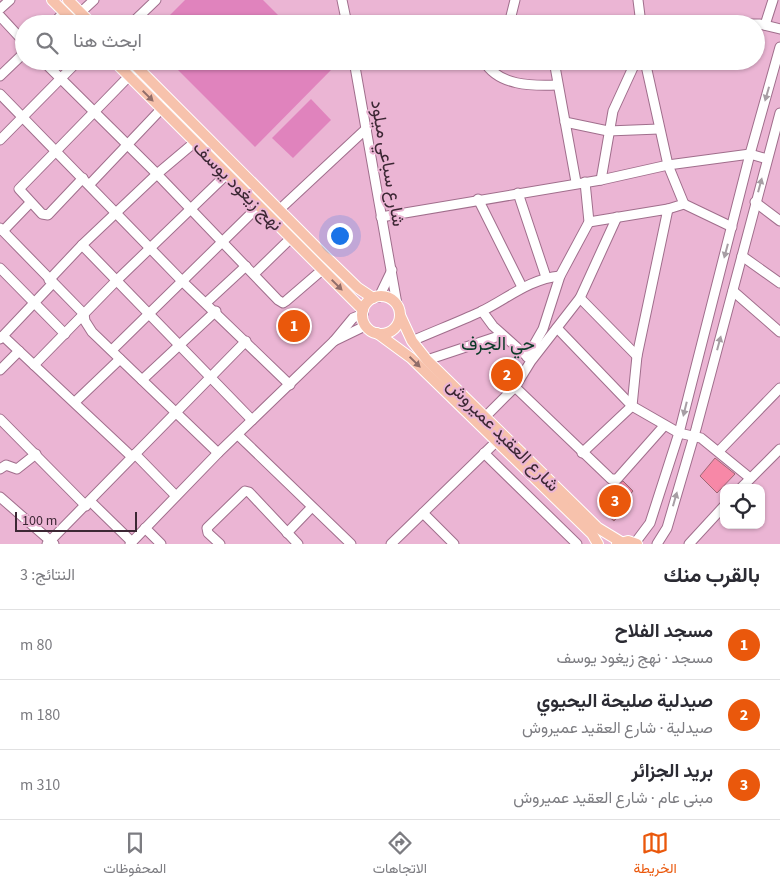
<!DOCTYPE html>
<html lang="ar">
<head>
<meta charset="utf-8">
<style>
  :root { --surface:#fff; --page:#f2f2f3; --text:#2b2b33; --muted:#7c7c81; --line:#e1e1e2; --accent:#ea580c }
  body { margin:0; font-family:"Source Sans 3",Vazirmatn,sans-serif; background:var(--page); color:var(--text); direction:rtl }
  .controls { position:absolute; right:15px; bottom:15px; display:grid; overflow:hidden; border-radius:10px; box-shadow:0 1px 4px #0004 }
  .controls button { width:45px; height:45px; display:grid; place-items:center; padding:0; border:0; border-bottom:1px solid var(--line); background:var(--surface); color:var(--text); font:25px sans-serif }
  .scale { position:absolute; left:15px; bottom:12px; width:122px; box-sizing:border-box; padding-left:5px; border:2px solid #3c2734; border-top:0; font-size:14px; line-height:18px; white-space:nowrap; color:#3c2734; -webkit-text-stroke:4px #ebb5d4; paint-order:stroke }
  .you { position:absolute; left:339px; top:235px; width:18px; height:18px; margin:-12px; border:4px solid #fff; border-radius:50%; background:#1a73e8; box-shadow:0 0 0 8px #1a73e833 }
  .badge { display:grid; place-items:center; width:32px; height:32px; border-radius:50%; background:var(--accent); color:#fff; font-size:16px; font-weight:700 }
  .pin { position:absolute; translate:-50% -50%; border:2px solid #fff; box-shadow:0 1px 5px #0006 }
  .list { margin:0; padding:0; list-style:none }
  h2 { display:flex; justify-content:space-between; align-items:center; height:65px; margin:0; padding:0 20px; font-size:21px }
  h2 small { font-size:16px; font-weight:400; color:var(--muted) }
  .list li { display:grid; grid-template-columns:32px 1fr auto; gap:15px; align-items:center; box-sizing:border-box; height:70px; padding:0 20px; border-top:1px solid var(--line) }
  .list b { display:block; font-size:19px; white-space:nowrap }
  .list p { margin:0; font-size:16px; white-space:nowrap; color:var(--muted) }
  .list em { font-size:16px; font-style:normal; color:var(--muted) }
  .icon { flex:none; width:28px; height:28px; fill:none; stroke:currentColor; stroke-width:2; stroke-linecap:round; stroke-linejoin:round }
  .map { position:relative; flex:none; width:780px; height:544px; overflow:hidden; direction:ltr }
  .search { position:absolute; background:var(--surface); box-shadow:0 1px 4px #0004; left:15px; right:15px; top:15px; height:55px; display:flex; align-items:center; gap:12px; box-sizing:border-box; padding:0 18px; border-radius:28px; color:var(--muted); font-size:19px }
  .sheet { height:275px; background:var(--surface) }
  nav { display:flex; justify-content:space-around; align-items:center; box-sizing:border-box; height:70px; border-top:1px solid var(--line); background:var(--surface); font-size:14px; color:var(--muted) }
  nav a { display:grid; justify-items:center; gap:2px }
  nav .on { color:var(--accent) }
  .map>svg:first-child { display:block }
  .green { fill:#e083bd }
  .building { fill:#f788a7; stroke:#9f6775 }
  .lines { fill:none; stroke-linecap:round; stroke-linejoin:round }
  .minor-casing { stroke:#a06e8c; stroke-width:11 }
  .major-casing { stroke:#fff; stroke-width:12 }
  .minor { stroke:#fff; stroke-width:9 }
  .major { stroke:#f7c2ac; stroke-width:10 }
  .oneway { fill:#a79ea4 }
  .oneway2 { fill:#906d6a }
  .labels { text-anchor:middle; stroke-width:4; stroke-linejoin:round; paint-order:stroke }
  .street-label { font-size:18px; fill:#3c2734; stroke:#ebb5d4 }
  .neighbourhood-label { font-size:19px; fill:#0c3b29; stroke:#ebb5d4 }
</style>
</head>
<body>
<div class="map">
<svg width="780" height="544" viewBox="0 0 780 544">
  <rect width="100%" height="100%" fill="#ebb5d4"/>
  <g class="green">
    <polygon points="185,0 263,0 287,24 161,24"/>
    <polygon points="169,61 325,61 332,69 255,147"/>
    <polygon points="311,99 331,120 293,158 272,138"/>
  </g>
  <g class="building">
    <polygon points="715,458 735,474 717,493 700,476"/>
    <polygon points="623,481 633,491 627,498 629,503 614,521 601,510 603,506 600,503 616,485"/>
  </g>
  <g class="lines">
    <g class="minor-casing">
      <g id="minor">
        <polyline points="342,0 347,24"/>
        <polyline points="638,0 641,24"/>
        <polyline points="0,9 10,0"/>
        <polyline points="80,13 94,0"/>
        <polyline points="0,16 24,42"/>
        <polyline points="53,24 64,12"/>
        <polyline points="131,24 156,0"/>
        <polyline points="437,24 462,22 508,24"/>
        <polyline points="509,24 515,0"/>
        <polyline points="750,24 760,24 780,29"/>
        <polyline points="765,25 773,0"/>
        <polyline points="43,61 157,174 278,300 283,303 286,301 322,270"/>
        <polyline points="354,61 397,304"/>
        <path d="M484,61C498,86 532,86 557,85"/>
        <polyline points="554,61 576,182"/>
        <polyline points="645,61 668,165 684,204 668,209"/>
        <polyline points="0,76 24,53"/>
        <polyline points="0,94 183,282 290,385"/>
        <polyline points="565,122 608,131 659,129"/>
        <polyline points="0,140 78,61"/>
        <polyline points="83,178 48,215 42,214 19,189 137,68"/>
        <polyline points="601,180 613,111 636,61"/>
        <polyline points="90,184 166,104"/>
        <polyline points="518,193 546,277"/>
        <polyline points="478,199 522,287"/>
        <polyline points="755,202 780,221"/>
        <polyline points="684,204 732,227"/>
        <polyline points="279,210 367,128"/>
        <polyline points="381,217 601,180 668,165 750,154 767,159"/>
        <polyline points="0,228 84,314 85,321 92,332 218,453"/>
        <polyline points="3,231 30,203"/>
        <polyline points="82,245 252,420"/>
        <polyline points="742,256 780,283"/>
        <polyline points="0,268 65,334"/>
        <polyline points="254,274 290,239"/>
        <polyline points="49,280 82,245 157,174 195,142"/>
        <polyline points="733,291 780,332"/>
        <polyline points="379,297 392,270"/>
        <polyline points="580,298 637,356"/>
        <polyline points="207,302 246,266"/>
        <polyline points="482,311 493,326 531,360"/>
        <polyline points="557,328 632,406 679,433 701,438 750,478"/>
        <polyline points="3,336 132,457"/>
        <polyline points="0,339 53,283"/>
        <polyline points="334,341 365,326"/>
        <path d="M412,341C435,331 458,322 480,312C507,299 529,279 560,276"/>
        <polyline points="112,350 267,198"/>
        <polyline points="527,357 543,329 560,276 589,222 585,182"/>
        <polyline points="427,360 502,335"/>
        <polyline points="34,365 116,281 227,174"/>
        <polyline points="0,370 19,351"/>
        <polyline points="142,380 216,311"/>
        <polyline points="515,387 611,479 617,479 664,426"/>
        <polyline points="75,402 120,359"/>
        <polyline points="485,417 515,387 531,361 580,298 617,217"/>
        <polyline points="0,419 86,506"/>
        <polyline points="238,435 351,544"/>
        <polyline points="719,451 780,388"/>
        <polyline points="484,453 577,544"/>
        <polyline points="582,453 632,406 637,356 668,209 589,222"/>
        <polyline points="135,454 176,496"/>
        <polyline points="0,469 6,465 17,469 36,454"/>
        <polyline points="741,488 780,449"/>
        <polyline points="0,497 54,544"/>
        <polyline points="90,501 132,542"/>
        <polyline points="423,513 454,544"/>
        <polyline points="145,528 161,544"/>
        <polyline points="287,533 312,507"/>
        <polyline points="635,543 650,523 679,433 750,154 780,47"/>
        <polyline points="47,544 246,341"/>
        <polyline points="130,544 218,453 334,341 353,318 363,314"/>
        <polyline points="220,544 208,533 207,528 245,491 249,492 298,544"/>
        <polyline points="391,544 500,438"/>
        <polyline points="657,544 667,528 696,429 780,113"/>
        <polyline points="689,544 724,506"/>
      </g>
    </g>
    <g class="major-casing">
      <g id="major">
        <polyline points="52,0 76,24"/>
        <polyline points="68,0 92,24"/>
        <polyline points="114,61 363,310"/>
        <polyline points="131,61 326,257 358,288 373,298"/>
        <circle cx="381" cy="315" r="19"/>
        <polyline points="400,315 412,341 427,360 598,528 621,542"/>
        <polyline points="377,333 411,358 592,534 598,544"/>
        <polyline points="617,544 628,541 637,544"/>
      </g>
    </g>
    <use href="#minor" class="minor"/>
    <use href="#major" class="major"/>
  </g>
  <defs><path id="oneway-solid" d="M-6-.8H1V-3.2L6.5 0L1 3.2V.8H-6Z" transform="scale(1.25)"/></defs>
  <g class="oneway">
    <use href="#oneway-solid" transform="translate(767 94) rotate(106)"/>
    <use href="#oneway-solid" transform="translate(760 185) rotate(-75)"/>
    <use href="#oneway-solid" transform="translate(726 251) rotate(105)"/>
    <use href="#oneway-solid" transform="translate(719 343) rotate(-75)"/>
    <use href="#oneway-solid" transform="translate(685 409) rotate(104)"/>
    <use href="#oneway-solid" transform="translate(675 499) rotate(-74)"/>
  </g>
  <g class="oneway2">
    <use href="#oneway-solid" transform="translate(148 96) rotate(45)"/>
    <use href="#oneway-solid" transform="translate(337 285) rotate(45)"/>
    <use href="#oneway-solid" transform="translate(415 362) rotate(44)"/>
  </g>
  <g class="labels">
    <g class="street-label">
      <text transform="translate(388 163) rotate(80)" y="6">شارع سباعي ميلود</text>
      <text transform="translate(238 186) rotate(45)" y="6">نهج زيغود يوسف</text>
      <text transform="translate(503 435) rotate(45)" y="6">شارع العقيد عميروش</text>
    </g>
    <g class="neighbourhood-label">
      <text x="498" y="350">حي الجرف</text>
    </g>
  </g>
</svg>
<div class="controls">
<button><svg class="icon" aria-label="locate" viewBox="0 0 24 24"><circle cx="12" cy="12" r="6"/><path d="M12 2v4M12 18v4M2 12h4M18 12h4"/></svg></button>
</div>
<div class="scale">100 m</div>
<div class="you"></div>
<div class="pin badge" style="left:294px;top:326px">1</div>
<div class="pin badge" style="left:507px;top:375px">2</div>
<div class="pin badge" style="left:615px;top:501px">3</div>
<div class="search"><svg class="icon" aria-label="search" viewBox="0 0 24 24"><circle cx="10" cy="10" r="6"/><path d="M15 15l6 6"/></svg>ابحث هنا</div>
</div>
<section class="sheet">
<h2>بالقرب منك<small>النتائج: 3</small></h2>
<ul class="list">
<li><span class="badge">1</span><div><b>مسجد الفلاح</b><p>مسجد · نهج زيغود يوسف</p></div><em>80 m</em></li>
<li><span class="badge">2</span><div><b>صيدلية صليحة اليحيوي</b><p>صيدلية · شارع العقيد عميروش</p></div><em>180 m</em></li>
<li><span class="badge">3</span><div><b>بريد الجزائر</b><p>مبنى عام · شارع العقيد عميروش</p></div><em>310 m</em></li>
</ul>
</section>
<nav>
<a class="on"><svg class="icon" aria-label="map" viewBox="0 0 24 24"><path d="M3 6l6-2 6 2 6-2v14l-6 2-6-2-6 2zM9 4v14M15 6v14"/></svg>الخريطة</a>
<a><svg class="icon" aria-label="directions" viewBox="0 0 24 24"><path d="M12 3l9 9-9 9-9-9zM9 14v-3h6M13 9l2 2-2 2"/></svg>الاتجاهات</a>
<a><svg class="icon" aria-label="saved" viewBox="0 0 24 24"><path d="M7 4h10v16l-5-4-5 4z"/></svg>المحفوظات</a>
</nav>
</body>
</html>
